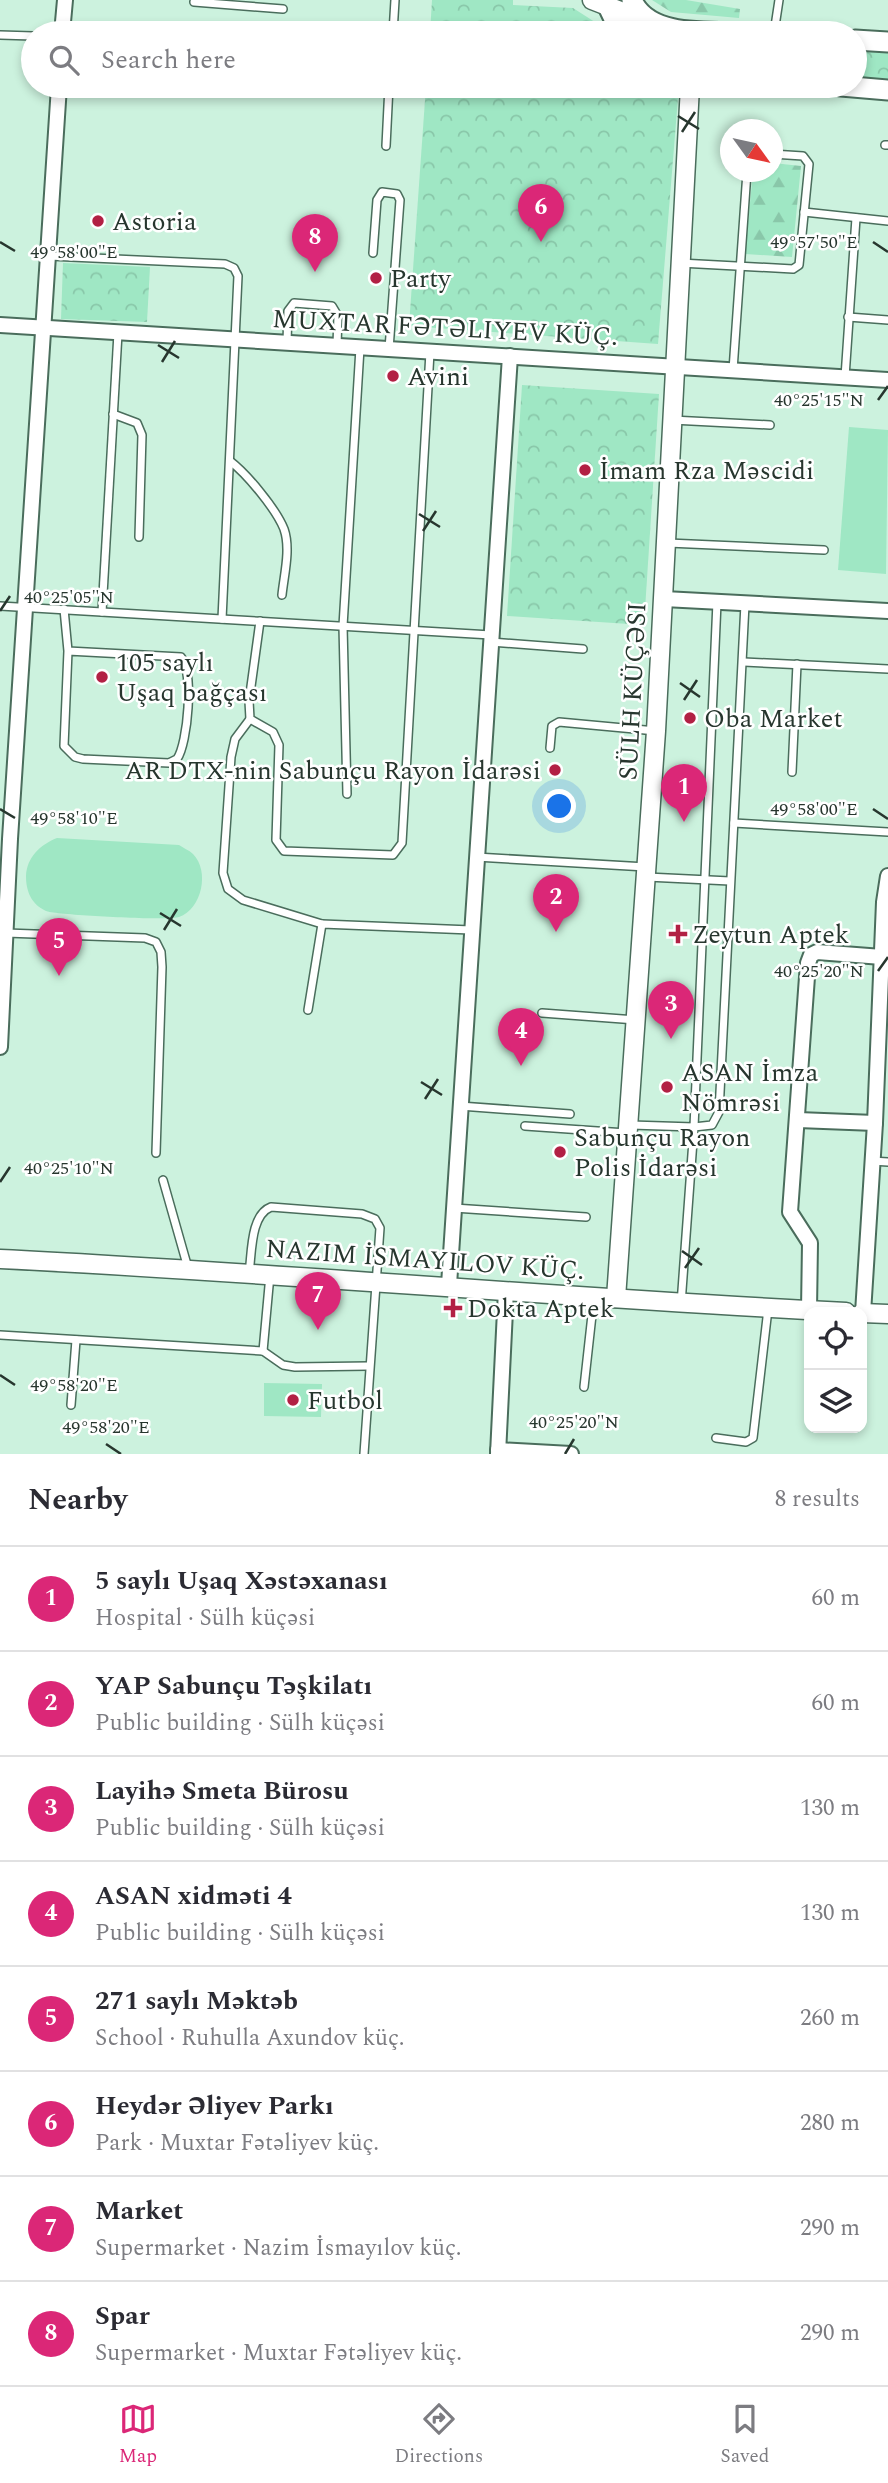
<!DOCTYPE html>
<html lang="en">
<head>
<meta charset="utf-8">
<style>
  :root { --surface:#fff; --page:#f7f7f7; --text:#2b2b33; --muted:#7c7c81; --line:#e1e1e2; --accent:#db2777 }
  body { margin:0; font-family:Spectral,serif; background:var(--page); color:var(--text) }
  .controls { position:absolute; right:21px; bottom:21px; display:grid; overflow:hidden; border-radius:14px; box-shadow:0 4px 10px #0003 }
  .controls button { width:63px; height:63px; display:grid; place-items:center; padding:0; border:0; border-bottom:2px solid var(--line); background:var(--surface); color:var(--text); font:35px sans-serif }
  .compass { position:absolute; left:720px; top:119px; width:63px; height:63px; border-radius:50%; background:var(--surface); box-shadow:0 4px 10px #0003; rotate:123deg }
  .you { position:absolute; left:560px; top:807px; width:24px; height:24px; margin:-18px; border:5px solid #fff; border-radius:50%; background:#1a73e8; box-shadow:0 0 0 10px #1a73e833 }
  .badge { display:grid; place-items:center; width:46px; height:46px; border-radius:50%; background:var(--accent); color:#fff; font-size:23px; font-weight:700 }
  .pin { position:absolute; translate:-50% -58px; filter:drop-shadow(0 2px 4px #0008) }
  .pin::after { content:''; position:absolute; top:37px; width:24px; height:21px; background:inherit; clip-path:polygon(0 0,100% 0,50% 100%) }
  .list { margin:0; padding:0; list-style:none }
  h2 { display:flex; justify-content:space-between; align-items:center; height:91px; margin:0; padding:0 28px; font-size:30px }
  h2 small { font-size:23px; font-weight:400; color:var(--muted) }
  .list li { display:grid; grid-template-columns:46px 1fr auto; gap:21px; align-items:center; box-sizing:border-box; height:105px; padding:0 28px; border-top:2px solid var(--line) }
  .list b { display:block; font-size:26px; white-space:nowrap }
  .list p { margin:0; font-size:23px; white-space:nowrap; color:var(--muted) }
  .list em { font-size:23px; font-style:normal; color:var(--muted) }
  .icon { flex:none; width:38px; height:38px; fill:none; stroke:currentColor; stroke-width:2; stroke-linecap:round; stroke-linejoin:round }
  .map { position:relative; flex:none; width:888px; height:1454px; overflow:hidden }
  .search { position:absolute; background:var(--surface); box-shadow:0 4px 10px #0003; left:21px; right:21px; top:21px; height:77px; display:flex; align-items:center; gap:18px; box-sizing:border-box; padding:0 24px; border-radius:38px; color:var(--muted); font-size:26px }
  .sheet { height:931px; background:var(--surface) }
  nav { display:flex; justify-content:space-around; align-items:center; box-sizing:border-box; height:98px; border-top:2px solid var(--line); background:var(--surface); font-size:19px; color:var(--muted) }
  nav a { display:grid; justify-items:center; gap:4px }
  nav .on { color:var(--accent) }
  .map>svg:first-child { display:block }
  .forest { fill:url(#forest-firs) }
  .park { fill:url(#park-crowns) }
  .pitch { fill:#9fe7c4 }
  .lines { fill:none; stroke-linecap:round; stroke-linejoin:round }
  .service-casing { stroke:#4a6d5c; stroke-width:10 }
  .minor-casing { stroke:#4a6d5c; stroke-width:18 }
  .tertiary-casing { stroke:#4a6d5c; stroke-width:21 }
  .secondary-casing { stroke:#4a6d5c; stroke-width:23 }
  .service { stroke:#fff; stroke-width:7 }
  .minor { stroke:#fff; stroke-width:14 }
  .tertiary { stroke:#fff; stroke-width:18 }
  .secondary { stroke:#fff; stroke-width:19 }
  .ticks { fill:none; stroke:#27362e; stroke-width:2.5 }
  .poi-dot { fill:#b22044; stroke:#fff; stroke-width:2.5 }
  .labels { text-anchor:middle; stroke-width:5; stroke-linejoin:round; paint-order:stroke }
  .poi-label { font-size:26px; fill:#27362e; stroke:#fff; text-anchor:start }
  .street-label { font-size:26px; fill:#27362e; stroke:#fff }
  .ticks-label { font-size:18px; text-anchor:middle; fill:#27362e; stroke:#fff; stroke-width:5; stroke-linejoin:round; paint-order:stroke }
</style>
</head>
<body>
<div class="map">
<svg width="888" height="1454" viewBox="0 0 888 1454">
  <defs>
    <pattern id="forest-firs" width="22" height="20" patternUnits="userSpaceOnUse" patternTransform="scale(1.75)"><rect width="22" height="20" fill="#9fe7c4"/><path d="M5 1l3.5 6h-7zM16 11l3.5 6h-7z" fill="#89c7a9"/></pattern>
    <pattern id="park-crowns" width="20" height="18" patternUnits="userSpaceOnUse" patternTransform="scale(1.75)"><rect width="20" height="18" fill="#9fe7c4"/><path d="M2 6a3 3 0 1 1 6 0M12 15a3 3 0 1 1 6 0" fill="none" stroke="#89c7a9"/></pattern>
  </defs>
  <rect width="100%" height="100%" fill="#ccf2de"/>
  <g class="forest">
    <polygon points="652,0 686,0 740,9 739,18 671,12"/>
    <polygon points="773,163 801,166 792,257 745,254 753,172 772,172"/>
  </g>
  <g class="park">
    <polygon points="432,0 513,0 513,5 573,8 612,33 430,33"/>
    <polygon points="855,51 888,53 888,80 855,78"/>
    <polygon points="426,86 679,86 658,344 409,326"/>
    <polygon points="63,263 150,267 147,322 61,319"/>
    <polygon points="522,385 659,394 644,625 507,616"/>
  </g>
  <g class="pitch">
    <polygon points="849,427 888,430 886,574 838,570"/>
    <path d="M57,838L179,845C183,848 189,850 193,854C210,871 202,909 179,917C170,921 55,915 46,911C31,904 26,891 26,876C27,857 40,845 57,838Z"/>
    <polygon points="264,1383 322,1384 321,1417 264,1416"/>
  </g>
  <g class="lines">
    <g class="service-casing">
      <g id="service">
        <polyline points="194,2 283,9"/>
        <polyline points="393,33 395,0"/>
        <polyline points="774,33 779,0"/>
        <polyline points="0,35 33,36"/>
        <polyline points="885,145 888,145"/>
        <polyline points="386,146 389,86"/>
        <polyline points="804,212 888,221"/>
        <polyline points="373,253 377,200 382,192 397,194 400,200 389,349"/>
        <polyline points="49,256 225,264 234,268 238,276 222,619"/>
        <polyline points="680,263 793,269 799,265 809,164 803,156 772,154"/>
        <polyline points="848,317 888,320"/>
        <polyline points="287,342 288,311 294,303 332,306 338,316 337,345"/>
        <polyline points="733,370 747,172"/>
        <polyline points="845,377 856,218"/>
        <polyline points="113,414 137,423 142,435 139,537"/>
        <polyline points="672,420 770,425"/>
        <path d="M230,461C247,474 276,509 284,529C291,549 284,575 282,595"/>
        <polyline points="668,543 824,550"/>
        <polyline points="0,606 491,635"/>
        <path d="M64,609L68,651L64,746L75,757L83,759L169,763L177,759C188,743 194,672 181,657L68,651"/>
        <polyline points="102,612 118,333"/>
        <polyline points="260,621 249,701 250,719 273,732 279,745 276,840 284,851 393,855 402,843 430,352"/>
        <polyline points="491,642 583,649"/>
        <polyline points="744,662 888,669"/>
        <polyline points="250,719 235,739 231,757 223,873 228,889 243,900 322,924"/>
        <polyline points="550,748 552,726 559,722 656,731"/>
        <polyline points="792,772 797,664"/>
        <polyline points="347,794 343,626 360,348"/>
        <polyline points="734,823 888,832"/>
        <polyline points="476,857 646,867"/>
        <polyline points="647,877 730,881"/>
        <polyline points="6,933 145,938 156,942 161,952 162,967 156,1153"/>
        <polyline points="308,1010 322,924 471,930"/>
        <polyline points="542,1013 636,1020"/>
        <polyline points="460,1106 570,1114"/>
        <polyline points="631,1125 694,1127 717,602"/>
        <polyline points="525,1126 626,1133"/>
        <polyline points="872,1161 888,1162"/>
        <polyline points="163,1180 188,1268"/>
        <polyline points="454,1208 586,1217"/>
        <path d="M249,1273C252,1254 250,1215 271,1207L362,1214L375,1219L380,1228L364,1454"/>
        <polyline points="681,1304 694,1127 712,1125 719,1112 745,604"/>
        <polyline points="0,1335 263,1351 283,1365 295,1367 369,1366"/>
        <polyline points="263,1351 270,1275"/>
        <polyline points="584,1387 594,1297"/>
        <polyline points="71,1405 76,1340"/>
        <polyline points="716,1438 746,1442 753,1438 768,1309"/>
      </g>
    </g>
    <g class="minor-casing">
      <g id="minor">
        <polyline points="62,33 65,0"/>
        <polyline points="0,325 888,380"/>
        <polyline points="664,599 888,611"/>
        <polyline points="0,1047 10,839 59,86"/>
        <polyline points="798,1120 875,1123"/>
        <polyline points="449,1285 510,356"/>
        <polyline points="809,1310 810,1243 790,1212 808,963 811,955 817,952 882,957"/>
        <polyline points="863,1313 875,1123 884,902 888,876"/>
        <polyline points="498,1450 571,1454"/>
        <polyline points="498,1454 506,1290"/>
      </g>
    </g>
    <g class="tertiary-casing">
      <g id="tertiary">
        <polyline points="592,0 654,24"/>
        <path d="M0,1259C282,1273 564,1298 846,1312"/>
        <polyline points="616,1298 656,731 690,86"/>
        <polyline points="862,1313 888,1314"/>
      </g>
    </g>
    <g class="secondary-casing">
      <g id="secondary">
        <polyline points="605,0 615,21 627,33"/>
        <path d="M632,0C649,40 715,31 751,33"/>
        <polyline points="855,40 888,42"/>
        <polyline points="841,86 888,90"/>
      </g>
    </g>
    <use href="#service" class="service"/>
    <use href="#minor" class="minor"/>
    <use href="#tertiary" class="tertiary"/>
    <use href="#secondary" class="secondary"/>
  </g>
  <path class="ticks" d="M678,116L699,129M682,132L695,112M0,242L15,251M873,242L888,252M158,345L179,358M162,362L175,341M878,400L888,386M419,514L440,527M423,531L436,511M0,611L10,596M680,683L700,697M684,700L697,680M0,809L15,818M873,809L888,819M160,913L181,926M164,930L177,909M878,971L888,957M421,1082L442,1095M425,1099L438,1079M0,1182L10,1167M682,1251L702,1265M685,1268L699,1248M0,1375L15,1385M106,1444L121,1454M565,1454L574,1439"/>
  <g class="poi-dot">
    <circle cx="98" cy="221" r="7"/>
    <circle cx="376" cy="278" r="7"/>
    <circle cx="393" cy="376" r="7"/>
    <circle cx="585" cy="470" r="7"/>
    <circle cx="102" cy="677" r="7"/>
    <circle cx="690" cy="718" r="7"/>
    <circle cx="555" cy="770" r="7"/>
    <path d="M674.5 923.5h7v7h7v7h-7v7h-7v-7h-7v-7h7z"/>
    <circle cx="667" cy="1087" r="7"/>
    <circle cx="560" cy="1152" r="7"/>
    <path d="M449.5 1297.5h7v7h7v7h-7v7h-7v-7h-7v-7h7z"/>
    <circle cx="293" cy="1400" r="7"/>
  </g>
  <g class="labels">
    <g class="poi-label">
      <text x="112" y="230">Astoria</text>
      <text x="390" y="287">Party</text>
      <text x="407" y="385">Avini</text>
      <text x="599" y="479">İmam Rza Məscidi</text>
      <text x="116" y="671">105 saylı<tspan x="116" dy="30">Uşaq bağçası</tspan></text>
      <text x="704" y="727">Oba Market</text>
      <text x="541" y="779" text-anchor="end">AR DTX-nin Sabunçu Rayon İdarəsi</text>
      <text x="692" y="943">Zeytun Aptek</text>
      <text x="681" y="1081">ASAN İmza<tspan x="681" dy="30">Nömrəsi</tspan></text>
      <text x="574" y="1146">Sabunçu Rayon<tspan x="574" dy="30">Polis İdarəsi</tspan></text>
      <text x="467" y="1317">Dokta Aptek</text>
      <text x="307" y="1409">Futbol</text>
    </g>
    <g class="street-label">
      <text transform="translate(445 327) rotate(3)" y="9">MUXTAR FƏTƏLIYEV KÜÇ.</text>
      <text transform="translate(632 691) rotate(-87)" y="9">SÜLH KÜÇƏSI</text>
      <text transform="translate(425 1259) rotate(4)" y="9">NAZIM İSMAYILOV KÜÇ.</text>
    </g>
  </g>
  <g class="ticks-label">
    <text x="814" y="248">49°57'50"E</text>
    <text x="74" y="258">49°58'00"E</text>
    <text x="819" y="406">40°25'15"N</text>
    <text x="69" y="603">40°25'05"N</text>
    <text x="814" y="815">49°58'00"E</text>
    <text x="74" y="824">49°58'10"E</text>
    <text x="819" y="977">40°25'20"N</text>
    <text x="69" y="1174">40°25'10"N</text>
    <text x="74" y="1391">49°58'20"E</text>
    <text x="574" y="1428">40°25'20"N</text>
    <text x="106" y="1433">49°58'20"E</text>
  </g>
</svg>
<div class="controls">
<button><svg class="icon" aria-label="locate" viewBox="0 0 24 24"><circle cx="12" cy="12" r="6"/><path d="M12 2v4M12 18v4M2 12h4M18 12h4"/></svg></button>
<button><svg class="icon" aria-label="layers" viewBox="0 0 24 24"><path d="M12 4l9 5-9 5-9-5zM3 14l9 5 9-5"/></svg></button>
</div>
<svg class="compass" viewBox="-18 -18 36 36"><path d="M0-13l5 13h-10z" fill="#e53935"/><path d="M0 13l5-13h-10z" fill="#7c7c81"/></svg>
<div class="you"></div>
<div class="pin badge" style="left:684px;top:822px">1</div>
<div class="pin badge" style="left:556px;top:932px">2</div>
<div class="pin badge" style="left:671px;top:1039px">3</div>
<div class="pin badge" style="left:521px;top:1066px">4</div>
<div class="pin badge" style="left:59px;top:976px">5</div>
<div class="pin badge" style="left:541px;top:242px">6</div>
<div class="pin badge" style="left:318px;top:1330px">7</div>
<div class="pin badge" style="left:315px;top:272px">8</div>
<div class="search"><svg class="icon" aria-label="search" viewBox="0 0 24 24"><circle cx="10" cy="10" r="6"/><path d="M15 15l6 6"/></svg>Search here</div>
</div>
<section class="sheet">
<h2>Nearby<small>8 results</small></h2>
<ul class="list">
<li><span class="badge">1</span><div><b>5 saylı Uşaq Xəstəxanası</b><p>Hospital · Sülh küçəsi</p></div><em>60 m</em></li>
<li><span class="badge">2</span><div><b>YAP Sabunçu Təşkilatı</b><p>Public building · Sülh küçəsi</p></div><em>60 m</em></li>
<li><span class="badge">3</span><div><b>Layihə Smeta Bürosu</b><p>Public building · Sülh küçəsi</p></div><em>130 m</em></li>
<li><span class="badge">4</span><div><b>ASAN xidməti 4</b><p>Public building · Sülh küçəsi</p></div><em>130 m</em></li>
<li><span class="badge">5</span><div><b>271 saylı Məktəb</b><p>School · Ruhulla Axundov küç.</p></div><em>260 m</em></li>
<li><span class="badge">6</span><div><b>Heydər Əliyev Parkı</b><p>Park · Muxtar Fətəliyev küç.</p></div><em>280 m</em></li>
<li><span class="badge">7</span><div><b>Market</b><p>Supermarket · Nazim İsmayılov küç.</p></div><em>290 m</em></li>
<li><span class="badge">8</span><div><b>Spar</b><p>Supermarket · Muxtar Fətəliyev küç.</p></div><em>290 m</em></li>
</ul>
</section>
<nav>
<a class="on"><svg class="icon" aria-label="map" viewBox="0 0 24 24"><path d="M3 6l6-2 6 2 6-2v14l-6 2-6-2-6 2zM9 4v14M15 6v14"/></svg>Map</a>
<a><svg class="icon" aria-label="directions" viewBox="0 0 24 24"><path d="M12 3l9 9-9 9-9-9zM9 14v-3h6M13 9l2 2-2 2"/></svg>Directions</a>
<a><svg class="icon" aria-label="saved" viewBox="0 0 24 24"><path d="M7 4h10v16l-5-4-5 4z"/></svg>Saved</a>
</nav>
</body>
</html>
